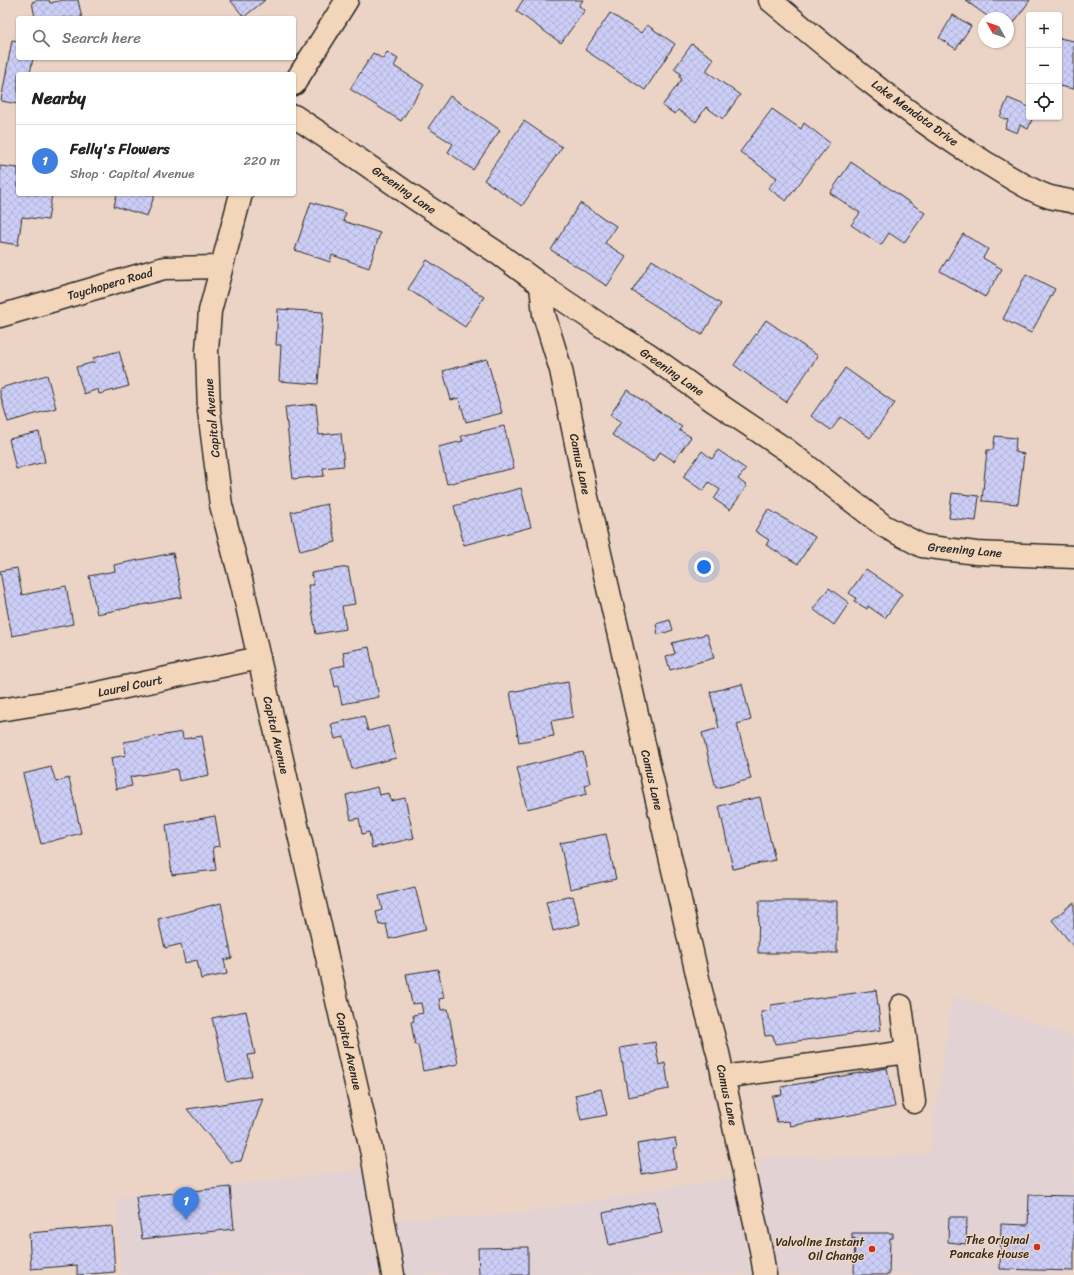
<!DOCTYPE html>
<html lang="en">
<head>
<meta charset="utf-8">
<style>
  :root { --surface:#fff; --page:#f2f2f2; --text:#222; --muted:#767676; --line:#e0e0e0; --accent:#d93025 }
  body { margin:0; font-family:Sriracha,sans-serif; background:var(--page); color:var(--text) }
  .controls { position:absolute; right:12px; top:12px; display:grid; overflow:hidden; border-radius:4px; box-shadow:0 1px 3px #0004 }
  .controls button { width:36px; height:36px; display:grid; place-items:center; padding:0; border:0; border-bottom:1px solid var(--line); background:var(--surface); color:var(--text); font:20px sans-serif }
  .compass { position:absolute; left:978px; top:12px; width:36px; height:36px; border-radius:50%; background:var(--surface); box-shadow:0 1px 3px #0004; rotate:310deg }
  .you { position:absolute; left:704px; top:567px; width:14px; height:14px; margin:-10px; border:3px solid #fff; border-radius:50%; background:#1a73e8; box-shadow:0 0 0 6px #1a73e833 }
  .badge { display:grid; place-items:center; width:26px; height:26px; border-radius:50%; background:var(--accent); color:#fff; font-size:13px; font-weight:700 }
  .pin { position:absolute; translate:-50% -33px; filter:drop-shadow(0 1px 2px #0008) }
  .pin::after { content:''; position:absolute; top:21px; width:14px; height:12px; background:inherit; clip-path:polygon(0 0,100% 0,50% 100%) }
  .list { margin:0; padding:0; list-style:none }
  h2 { display:flex; justify-content:space-between; align-items:center; height:52px; margin:0; padding:0 16px; font-size:17px }
  h2 small { font-size:13px; font-weight:400; color:var(--muted) }
  .list li { display:grid; grid-template-columns:26px 1fr auto; gap:12px; align-items:center; box-sizing:border-box; height:72px; padding:0 16px; border-top:1px solid var(--line) }
  .list b { display:block; font-size:15px; white-space:nowrap }
  .list p { margin:0; font-size:13px; white-space:nowrap; color:var(--muted) }
  .list em { font-size:13px; font-style:normal; color:var(--muted) }
  .icon { flex:none; width:22px; height:22px; fill:none; stroke:currentColor; stroke-width:2; stroke-linecap:round; stroke-linejoin:round }
  .map { position:relative; flex:none; width:1074px; height:1275px; overflow:hidden }
  .search { position:absolute; background:var(--surface); box-shadow:0 1px 3px #0004; left:16px; top:16px; width:280px; height:44px; display:flex; align-items:center; gap:10px; box-sizing:border-box; padding:0 14px; border-radius:4px; color:var(--muted); font-size:15px }
  .panel { position:absolute; background:var(--surface); box-shadow:0 1px 3px #0004; left:16px; top:72px; width:280px; height:124px; border-radius:4px }
  .map>svg:first-child { display:block }
  .built { fill:#e2d2d4 }
  .building { fill:url(#building-cross-hatch); stroke:#2b2b2b }
  .lines { fill:none; stroke-linecap:round; stroke-linejoin:round }
  .minor-casing { stroke:#2b2b2b; stroke-width:25 }
  .minor { stroke:#f3d6b9; stroke-width:22 }
  .poi-dot { fill:#c8321e; stroke:#f3d6b9; stroke-width:1.5 }
  .labels { text-anchor:middle; stroke-width:3; stroke-linejoin:round; paint-order:stroke }
  .street-label { font-size:12px; fill:#2b2b2b; stroke:#f3d6b9 }
  .poi-label { font-size:12px; fill:#2b2b2b; stroke:#f3d6b9; text-anchor:end }
</style>
</head>
<body>
<div class="map">
<svg width="1074" height="1275" viewBox="0 0 1074 1275">
  <defs>
    <pattern id="building-cross-hatch" width="8" height="8" patternUnits="userSpaceOnUse"><rect width="8" height="8" fill="#cdcef7"/><path d="M0 0l8 8M0 8l8-8" fill="none" stroke="#b0b1d4"/></pattern>
  </defs>
  <rect width="100%" height="100%" fill="#ebd4c5"/>
  <filter id="ink" filterUnits="userSpaceOnUse"><feTurbulence type="fractalNoise" baseFrequency=".025" numOctaves="2"/><feDisplacementMap in="SourceGraphic" scale="8" xChannelSelector="R" yChannelSelector="G"/><feConvolveMatrix kernelMatrix="1 2 1 2 8 2 1 2 1" color-interpolation-filters="sRGB"/></filter>
  <g filter="url(#ink)">
    <polygon class="built" points="953,994 1074,1037 1074,1275 121,1275 117,1198 375,1168 384,1221 407,1220 513,1214 723,1179 762,1178 758,1158 929,1155"/>
    <g class="building">
      <polygon points="38,0 49,0 50,3 63,0 78,0 82,18 35,18 32,2"/>
      <polygon points="230,0 265,0 244,17"/>
      <polygon points="523,0 583,0 579,6 585,10 561,43 516,11"/>
      <polygon points="967,0 1030,0 1008,31 1008,18 990,18 966,1"/>
      <polygon points="610,13 641,33 647,25 675,44 645,90 585,50"/>
      <polygon points="953,15 971,26 956,49 939,38"/>
      <polygon points="1059,38 1074,41 1074,89 1059,86"/>
      <polygon points="12,40 18,41 18,58 33,58 30,74 18,74 18,104 1,101"/>
      <polygon points="692,44 714,59 706,71 740,95 723,119 706,107 696,122 678,110 675,114 662,106 682,79 679,77 681,74 674,69"/>
      <polygon points="387,52 398,59 394,66 424,85 401,121 350,89 373,53 383,59"/>
      <polygon points="450,96 500,130 473,170 448,152 453,144 428,128"/>
      <polygon points="1008,98 1029,107 1029,117 1033,117 1028,129 1020,125 1017,133 1005,128 1008,120 1000,117"/>
      <polygon points="772,109 801,129 804,123 830,143 786,201 768,188 777,178 740,152"/>
      <polygon points="524,121 562,147 522,206 484,180"/>
      <polygon points="851,162 925,213 904,243 889,233 881,245 851,225 860,213 830,193"/>
      <polygon points="0,166 18,168 18,194 52,194 48,220 22,217 18,245 0,242"/>
      <polygon points="117,194 155,194 147,216 114,206"/>
      <polygon points="311,202 346,213 343,221 380,233 369,268 332,255 330,262 295,250"/>
      <polygon points="580,203 616,226 605,243 626,257 607,286 551,250"/>
      <polygon points="963,234 988,249 983,258 1002,269 985,297 940,271"/>
      <polygon points="427,260 484,297 465,327 408,289"/>
      <polygon points="652,260 721,304 702,335 632,291"/>
      <polygon points="1026,274 1055,289 1031,333 1003,319"/>
      <polygon points="278,309 323,312 318,384 279,381 281,345 276,345"/>
      <polygon points="766,320 818,356 786,402 734,365"/>
      <polygon points="119,351 129,386 99,394 98,389 84,394 76,367 95,362 93,358"/>
      <polygon points="487,359 502,413 466,422 459,398 451,400 443,371"/>
      <polygon points="845,368 895,403 870,438 841,417 831,430 811,416"/>
      <polygon points="47,375 56,408 8,422 0,394 0,388"/>
      <polygon points="627,390 682,427 679,430 691,437 674,461 660,452 653,462 612,435 621,422 610,415"/>
      <polygon points="316,404 319,435 341,433 344,466 323,468 324,476 293,479 285,407"/>
      <polygon points="504,426 514,468 447,484 438,447 463,441 461,436"/>
      <polygon points="39,432 45,462 16,469 9,439"/>
      <polygon points="995,436 1016,438 1015,452 1024,454 1018,504 982,501 987,450 993,450"/>
      <polygon points="718,450 746,469 738,479 747,486 730,510 714,499 720,490 709,482 703,491 683,477 702,451 712,459"/>
      <polygon points="521,488 531,527 464,545 454,506"/>
      <polygon points="952,493 979,496 976,521 949,518"/>
      <polygon points="327,504 336,542 300,551 291,512"/>
      <polygon points="768,509 815,537 798,564 766,545 769,540 755,531"/>
      <polygon points="173,553 182,597 97,614 89,576 115,571 114,565"/>
      <polygon points="348,567 355,604 342,606 346,629 316,634 308,585 314,585 311,573"/>
      <polygon points="17,568 22,595 66,586 73,624 12,636 0,571"/>
      <polygon points="866,569 902,594 885,618 868,606 867,609 854,601 856,598 849,593"/>
      <polygon points="829,588 849,603 834,625 813,609"/>
      <polygon points="670,620 673,630 658,635 656,624"/>
      <polygon points="707,634 714,658 670,670 666,656 675,654 672,643"/>
      <polygon points="369,647 379,697 342,704 338,686 335,687 331,668 345,665 343,652"/>
      <polygon points="568,682 573,717 551,721 554,736 519,742 510,692"/>
      <polygon points="742,684 751,720 737,724 751,779 716,788 702,733 719,728 710,692"/>
      <polygon points="364,716 368,731 388,726 396,758 352,769 344,737 335,739 331,724"/>
      <polygon points="182,732 183,739 202,736 209,775 179,781 177,769 130,777 132,786 116,789 111,758 126,755 124,742"/>
      <polygon points="583,752 590,783 585,785 587,794 527,809 517,768"/>
      <polygon points="51,767 56,782 69,778 81,833 41,844 23,774"/>
      <polygon points="377,787 379,795 389,793 391,801 405,798 414,838 372,848 369,832 362,834 359,818 351,820 346,795"/>
      <polygon points="760,797 775,860 733,869 719,806"/>
      <polygon points="215,816 220,846 213,847 216,870 172,875 166,825"/>
      <polygon points="606,834 616,879 570,889 560,843"/>
      <polygon points="415,887 426,930 389,939 386,924 379,925 376,912 382,910 379,896"/>
      <polygon points="573,896 580,924 553,931 546,902"/>
      <polygon points="759,901 837,901 837,953 758,953"/>
      <polygon points="1074,902 1074,947 1052,920"/>
      <polygon points="221,903 232,958 224,960 227,974 201,979 197,960 185,963 181,944 165,948 158,919"/>
      <polygon points="438,969 444,998 439,999 441,1010 448,1009 458,1064 423,1071 418,1045 415,1045 411,1022 414,1021 413,1015 423,1013 421,1003 412,1004 406,974"/>
      <polygon points="876,990 881,1030 775,1044 773,1035 765,1036 761,1012 771,1010 771,1005"/>
      <polygon points="246,1011 255,1054 248,1055 252,1076 227,1082 212,1018"/>
      <polygon points="655,1042 659,1065 665,1063 669,1089 628,1097 620,1048"/>
      <polygon points="887,1068 895,1107 790,1126 789,1121 777,1122 772,1096 782,1095 781,1087"/>
      <polygon points="601,1089 607,1115 581,1120 575,1095"/>
      <polygon points="263,1098 241,1161 230,1162 187,1109"/>
      <polygon points="675,1138 677,1148 673,1148 676,1168 642,1174 637,1144"/>
      <polygon points="230,1187 234,1229 142,1239 136,1197"/>
      <polygon points="1029,1195 1074,1196 1074,1271 1000,1269 1001,1224 1028,1225"/>
      <polygon points="655,1201 662,1233 609,1245 603,1213"/>
      <polygon points="949,1217 967,1217 966,1244 948,1242"/>
      <polygon points="112,1226 115,1272 77,1275 77,1265 31,1269 29,1233"/>
      <polygon points="852,1233 893,1233 893,1238 890,1238 889,1275 854,1275 855,1238 852,1239"/>
      <polygon points="528,1247 528,1275 479,1275 478,1248"/>
    </g>
    <g class="lines">
      <g class="minor-casing">
        <g id="minor">
          <path d="M770,0C838,57 907,115 983,161C1004,173 1028,190 1050,197C1058,199 1066,200 1074,202"/>
          <polyline points="294,84 347,0"/>
          <polyline points="294,116 354,156 414,198 496,252 541,285 602,326 648,354 712,400 788,451 884,526 922,546 976,553 1074,557"/>
          <polyline points="241,194 210,311 207,351 209,411 221,505 242,584 372,1154 393,1275"/>
          <polyline points="541,285 544,315 561,370 587,497 701,991 718,1053 761,1250 765,1275"/>
          <polyline points="0,316 164,268 221,267"/>
          <polyline points="0,710 75,698 259,658"/>
          <polyline points="901,1006 914,1102"/>
          <polyline points="723,1077 907,1052"/>
        </g>
      </g>
      <use href="#minor" class="minor"/>
    </g>
  </g>
  <g class="poi-dot">
    <circle cx="1037" cy="1247" r="4"/>
    <circle cx="872" cy="1249" r="4"/>
  </g>
  <g class="labels">
    <g class="street-label">
      <text transform="translate(915 113) rotate(36)" y="4">Lake Mendota Drive</text>
      <text transform="translate(404 190) rotate(35)" y="4">Greening Lane</text>
      <text transform="translate(110 284) rotate(-16)" y="4">Taychopera Road</text>
      <text transform="translate(672 372) rotate(35)" y="4">Greening Lane</text>
      <text transform="translate(212 418) rotate(-95)" y="4">Capital Avenue</text>
      <text transform="translate(580 464) rotate(78)" y="4">Camus Lane</text>
      <text transform="translate(965 550) rotate(5)" y="4">Greening Lane</text>
      <text transform="translate(130 686) rotate(-12)" y="4">Laurel Court</text>
      <text transform="translate(276 735) rotate(77)" y="4">Capital Avenue</text>
      <text transform="translate(652 780) rotate(77)" y="4">Camus Lane</text>
      <text transform="translate(349 1051) rotate(77)" y="4">Capital Avenue</text>
      <text transform="translate(727 1095) rotate(78)" y="4">Camus Lane</text>
    </g>
    <g class="poi-label">
      <text x="1029" y="1244">The Original<tspan x="1029" dy="14">Pancake House</tspan></text>
      <text x="864" y="1246">Valvoline Instant<tspan x="864" dy="14">Oil Change</tspan></text>
    </g>
  </g>
</svg>
<div class="controls">
<button>+</button>
<button>−</button>
<button><svg class="icon" aria-label="locate" viewBox="0 0 24 24"><circle cx="12" cy="12" r="6"/><path d="M12 2v4M12 18v4M2 12h4M18 12h4"/></svg></button>
</div>
<svg class="compass" viewBox="-18 -18 36 36"><path d="M0-13l5 13h-10z" fill="#e53935"/><path d="M0 13l5-13h-10z" fill="#767676"/></svg>
<div class="you"></div>
<div class="pin badge" style="left:186px;top:1220px;background:#3f7fe0">1</div>
<div class="search"><svg class="icon" aria-label="search" viewBox="0 0 24 24"><circle cx="10" cy="10" r="6"/><path d="M15 15l6 6"/></svg>Search here</div>
<section class="panel">
<h2>Nearby<small></small></h2>
<ul class="list">
<li><span class="badge" style="background:#3f7fe0">1</span><div><b>Felly's Flowers</b><p>Shop · Capital Avenue</p></div><em>220 m</em></li>
</ul>
</section>
</div>
</body>
</html>
